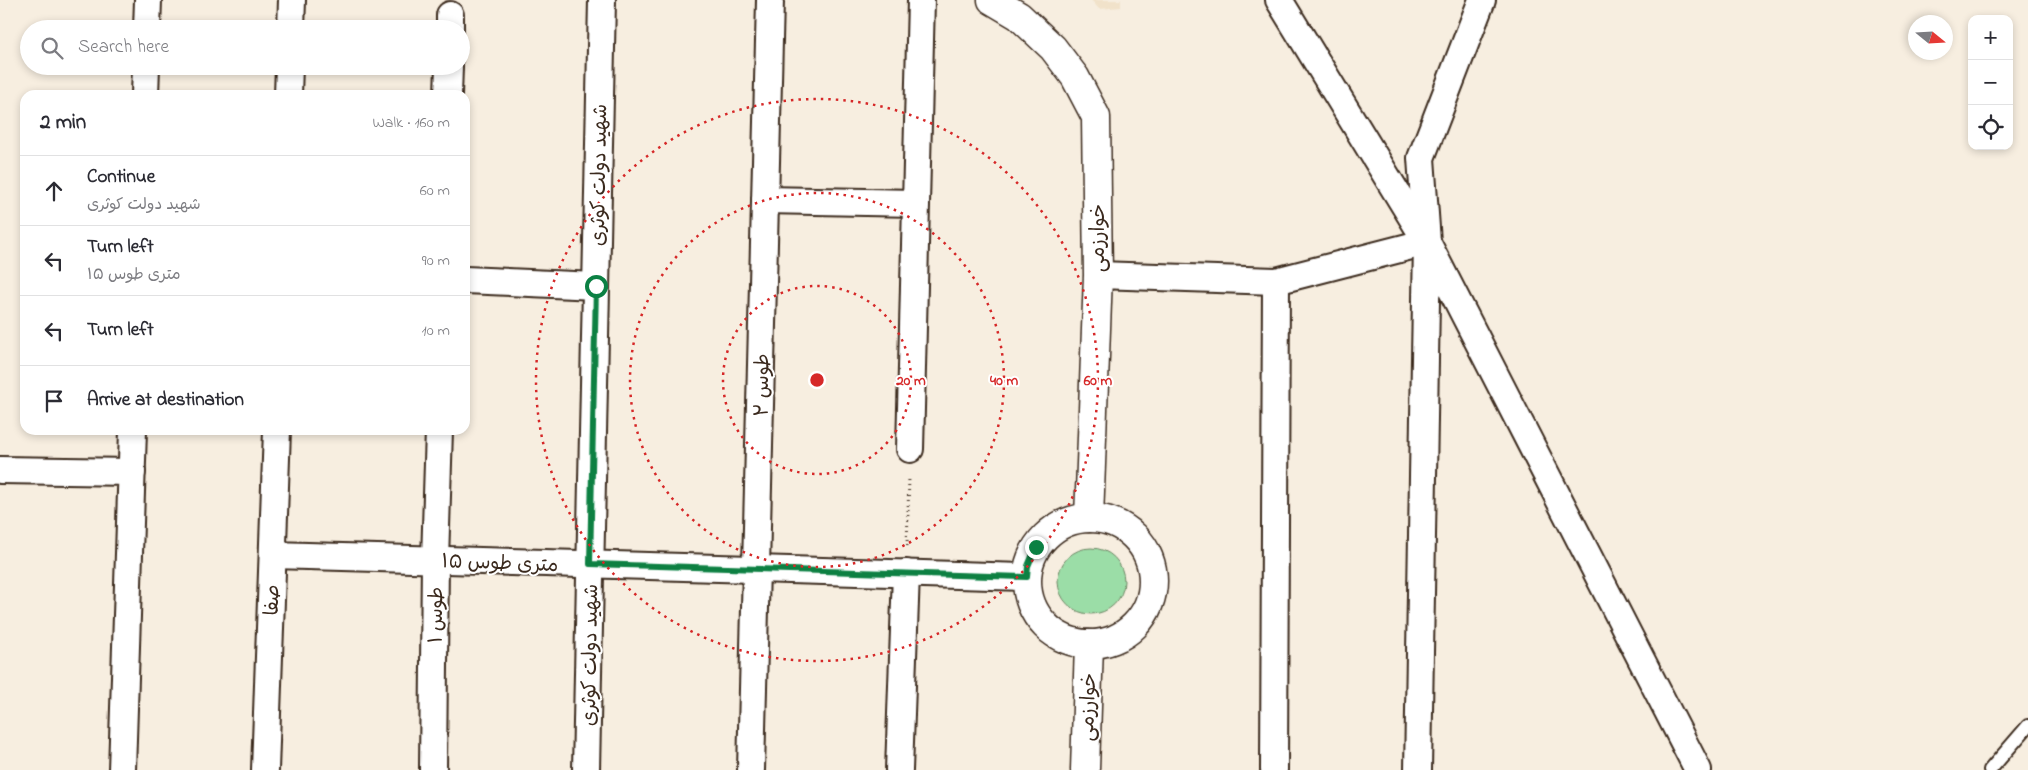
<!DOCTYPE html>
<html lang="en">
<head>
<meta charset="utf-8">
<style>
  :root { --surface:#fff; --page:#f2f2f3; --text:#2b2b33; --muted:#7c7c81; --line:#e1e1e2 }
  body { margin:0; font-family:"Indie Flower","Playpen Sans Arabic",sans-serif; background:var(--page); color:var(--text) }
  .controls { position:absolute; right:15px; top:15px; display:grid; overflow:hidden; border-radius:10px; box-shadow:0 2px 8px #0003 }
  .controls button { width:45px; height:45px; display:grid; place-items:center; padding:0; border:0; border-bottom:1px solid var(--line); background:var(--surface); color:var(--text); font:25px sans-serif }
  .compass { position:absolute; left:1908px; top:15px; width:45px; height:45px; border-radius:50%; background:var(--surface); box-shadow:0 2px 8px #0003; rotate:108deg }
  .stop { position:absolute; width:15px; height:15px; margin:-11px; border:4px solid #0b8043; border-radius:50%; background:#fff }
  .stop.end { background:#0b8043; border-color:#fff; box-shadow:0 1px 5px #0008 }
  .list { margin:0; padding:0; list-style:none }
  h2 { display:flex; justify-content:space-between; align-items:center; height:65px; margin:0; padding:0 20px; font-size:21px }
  h2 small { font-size:16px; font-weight:400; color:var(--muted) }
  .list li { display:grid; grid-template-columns:32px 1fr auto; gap:15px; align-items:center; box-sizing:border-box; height:70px; padding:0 20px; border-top:1px solid var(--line) }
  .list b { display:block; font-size:19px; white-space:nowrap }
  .list p { margin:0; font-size:16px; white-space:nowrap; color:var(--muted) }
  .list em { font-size:16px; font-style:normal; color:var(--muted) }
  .icon { flex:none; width:28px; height:28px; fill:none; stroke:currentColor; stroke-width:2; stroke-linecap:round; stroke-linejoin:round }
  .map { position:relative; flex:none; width:2028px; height:770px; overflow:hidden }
  .search { position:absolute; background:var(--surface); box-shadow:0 2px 8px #0003; left:20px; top:20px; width:450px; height:55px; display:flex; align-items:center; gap:12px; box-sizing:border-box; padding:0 18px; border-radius:28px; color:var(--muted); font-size:19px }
  .panel { position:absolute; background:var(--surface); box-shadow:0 2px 8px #0003; left:20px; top:90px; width:450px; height:345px; border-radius:15px }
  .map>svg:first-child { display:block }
  .built { fill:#f1e2ca }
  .green { fill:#9bdda7; stroke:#6b8462 }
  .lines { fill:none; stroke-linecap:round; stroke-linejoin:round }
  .lane-casing { stroke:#3b2a1e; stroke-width:16 }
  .street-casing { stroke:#3b2a1e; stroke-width:30 }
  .secondary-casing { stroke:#3b2a1e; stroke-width:31 }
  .path { stroke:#3b2a1e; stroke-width:3; stroke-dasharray:1 4; stroke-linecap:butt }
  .lane { stroke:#fff; stroke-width:12 }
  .street { stroke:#fff; stroke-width:26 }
  .secondary { stroke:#fff; stroke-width:28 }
  .route { stroke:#0b8043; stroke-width:6 }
  .ring { fill:none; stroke:#d62828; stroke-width:2.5; stroke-dasharray:2.5 5 }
  .labels { text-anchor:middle; stroke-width:4; stroke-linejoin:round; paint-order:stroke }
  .street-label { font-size:20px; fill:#3b2a1e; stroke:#fff }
  .centre { fill:#d62828; stroke:#fff; stroke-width:2.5 }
  .ring-label { font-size:15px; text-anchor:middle; font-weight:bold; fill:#d62828; stroke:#fff; stroke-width:4; stroke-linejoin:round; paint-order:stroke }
</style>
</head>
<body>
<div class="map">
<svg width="2028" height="770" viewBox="0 0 2028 770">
  <rect width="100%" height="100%" fill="#f7eee0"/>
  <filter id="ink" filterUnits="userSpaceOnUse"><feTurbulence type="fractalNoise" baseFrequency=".02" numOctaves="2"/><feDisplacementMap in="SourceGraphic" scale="10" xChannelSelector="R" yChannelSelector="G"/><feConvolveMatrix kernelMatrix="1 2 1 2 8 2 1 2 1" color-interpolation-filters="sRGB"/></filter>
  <g filter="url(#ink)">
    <polygon class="built" points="1091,0 1121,0 1121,7 1099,9"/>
    <circle class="green" cx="1091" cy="581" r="33"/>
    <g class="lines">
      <g class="lane-casing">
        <polyline id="lane" points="1990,770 2028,726"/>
      </g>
      <g class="street-casing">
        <g id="street">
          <polyline points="1279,0 1425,239"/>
          <polyline points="147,29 148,0"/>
          <polyline points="291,29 292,0"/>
          <polyline points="450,29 450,15"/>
          <polyline points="145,95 146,66"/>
          <polyline points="288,95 289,66"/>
          <polyline points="448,95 449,66"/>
          <polyline points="765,200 916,203"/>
          <polyline points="1098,275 1276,281 1427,242 1698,770"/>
          <polyline points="465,280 596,286"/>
          <polyline points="910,449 921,0"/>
          <polyline points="0,470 132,472"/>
          <polyline points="273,555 1027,577"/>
          <polyline points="122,770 133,430"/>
          <polyline points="265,770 277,430"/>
          <polyline points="433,770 435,560 439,430"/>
          <polyline points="586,770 602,0"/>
          <polyline points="751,770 770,0"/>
          <polyline points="899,770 906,573"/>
          <polyline points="1274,770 1276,281"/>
          <polyline points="1418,770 1427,242 1421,158 1482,0"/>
        </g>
      </g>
      <g class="secondary-casing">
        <g id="secondary">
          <polyline points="992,0 1019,16 1053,48 1075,77 1096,117 1098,275 1089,518"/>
          <circle cx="1090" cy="581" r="63"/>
          <polyline points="1085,770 1089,644"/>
        </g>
      </g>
      <polyline class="path" points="907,546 909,477"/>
      <use href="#lane" class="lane"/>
      <use href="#street" class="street"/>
      <use href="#secondary" class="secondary"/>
    </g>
  </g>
  <g class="lines" filter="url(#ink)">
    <polyline class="route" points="596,286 590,564 1027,577 1028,566 1036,547"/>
  </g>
  <g class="ring">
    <circle cx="817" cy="380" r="94"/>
    <circle cx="817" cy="380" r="187"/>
    <circle cx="817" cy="380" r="281"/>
  </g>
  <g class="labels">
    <g class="street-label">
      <text transform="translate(598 175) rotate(-89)" y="7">شهید دولت کوثری</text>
      <text transform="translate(1097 238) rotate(-90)" y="7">خوارزمی</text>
      <text transform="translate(761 385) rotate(-89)" y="7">طوس ۲</text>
      <text transform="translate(500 562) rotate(2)" y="7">۱۵ متری طوس</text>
      <text transform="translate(271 600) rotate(-88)" y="7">صفا</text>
      <text transform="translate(435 615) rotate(-89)" y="7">طوس ۱</text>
      <text transform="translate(589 655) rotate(-89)" y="7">شهید دولت کوثری</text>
      <text transform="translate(1087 707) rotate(-88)" y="7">خوارزمی</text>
    </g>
  </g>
  <circle cx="817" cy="380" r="8" class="centre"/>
  <g class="ring-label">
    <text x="911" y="385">20 m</text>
    <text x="1004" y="385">40 m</text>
    <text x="1098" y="385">60 m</text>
  </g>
</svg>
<div class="controls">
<button>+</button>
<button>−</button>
<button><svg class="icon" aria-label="locate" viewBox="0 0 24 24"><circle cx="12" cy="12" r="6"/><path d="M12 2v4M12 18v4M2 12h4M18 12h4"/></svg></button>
</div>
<svg class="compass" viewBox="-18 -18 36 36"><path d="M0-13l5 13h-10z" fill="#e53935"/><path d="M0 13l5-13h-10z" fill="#7c7c81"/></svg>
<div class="stop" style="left:596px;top:286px"></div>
<div class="stop end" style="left:1036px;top:547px"></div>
<div class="search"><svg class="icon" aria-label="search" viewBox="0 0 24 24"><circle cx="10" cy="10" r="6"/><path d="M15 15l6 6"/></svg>Search here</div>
<section class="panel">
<h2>2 min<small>Walk · 160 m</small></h2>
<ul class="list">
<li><svg class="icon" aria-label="ahead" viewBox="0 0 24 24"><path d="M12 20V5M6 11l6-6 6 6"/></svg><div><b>Continue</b><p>شهید دولت کوثری</p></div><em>60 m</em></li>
<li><svg class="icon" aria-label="left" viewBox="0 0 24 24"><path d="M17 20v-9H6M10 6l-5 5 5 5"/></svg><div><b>Turn left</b><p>۱۵ متری طوس</p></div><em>90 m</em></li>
<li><svg class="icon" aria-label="left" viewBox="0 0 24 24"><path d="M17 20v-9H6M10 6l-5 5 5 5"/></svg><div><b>Turn left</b></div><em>10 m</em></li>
<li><svg class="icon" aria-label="arrive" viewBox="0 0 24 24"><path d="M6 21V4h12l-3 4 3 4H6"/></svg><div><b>Arrive at destination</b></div></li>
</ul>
</section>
</div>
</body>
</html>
